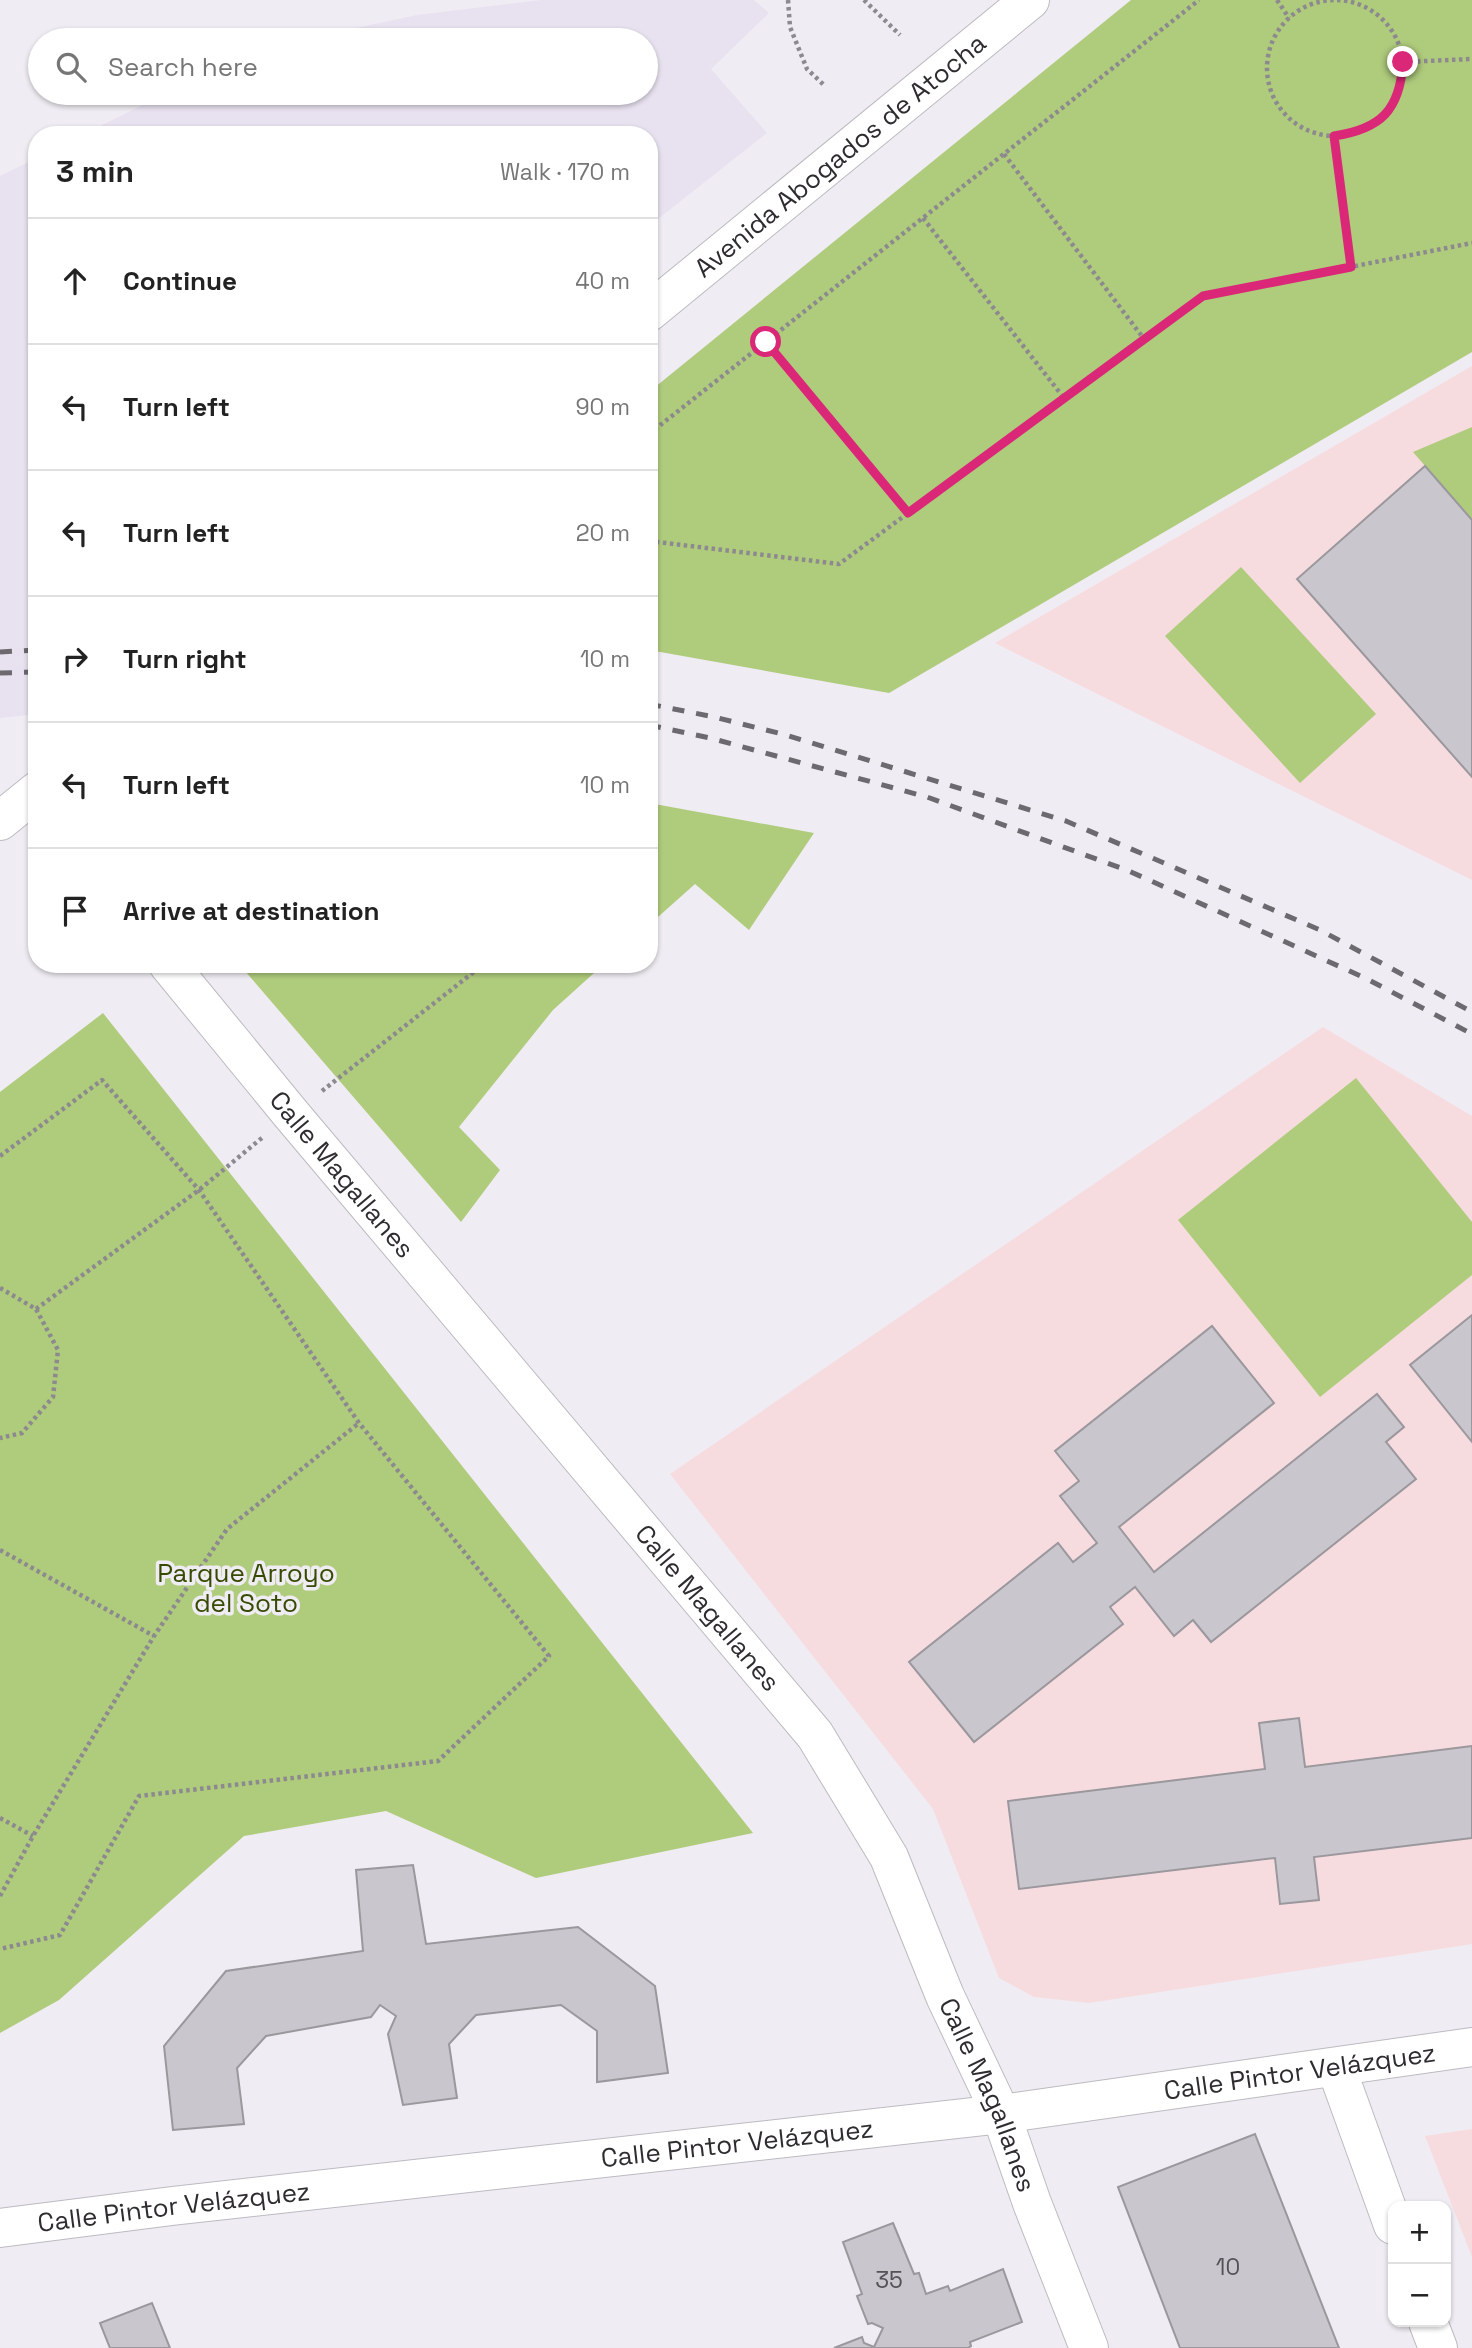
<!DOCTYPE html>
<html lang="en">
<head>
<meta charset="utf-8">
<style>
  :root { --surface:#fff; --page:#f6f6f6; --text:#222; --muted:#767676; --line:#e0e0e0 }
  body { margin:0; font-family:"Space Grotesk",sans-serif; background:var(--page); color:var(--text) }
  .controls { position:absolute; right:21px; bottom:21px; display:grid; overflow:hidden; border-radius:14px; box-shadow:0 2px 5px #0004 }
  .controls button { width:63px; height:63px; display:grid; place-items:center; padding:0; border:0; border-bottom:2px solid var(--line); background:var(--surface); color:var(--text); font:35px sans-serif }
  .stop { position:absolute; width:21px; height:21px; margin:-16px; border:5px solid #db2777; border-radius:50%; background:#fff }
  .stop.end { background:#db2777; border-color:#fff; box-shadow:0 2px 7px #0008 }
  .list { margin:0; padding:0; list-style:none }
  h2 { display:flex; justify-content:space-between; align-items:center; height:91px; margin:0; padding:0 28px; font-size:30px }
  h2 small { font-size:23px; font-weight:400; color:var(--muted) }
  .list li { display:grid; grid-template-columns:46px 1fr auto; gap:21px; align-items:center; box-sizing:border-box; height:126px; padding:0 28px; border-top:2px solid var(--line) }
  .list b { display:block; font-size:26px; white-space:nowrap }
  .list em { font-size:23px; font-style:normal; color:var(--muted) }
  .icon { flex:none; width:38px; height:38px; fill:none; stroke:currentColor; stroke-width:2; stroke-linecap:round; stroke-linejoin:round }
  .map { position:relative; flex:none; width:1472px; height:2348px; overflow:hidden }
  .search { position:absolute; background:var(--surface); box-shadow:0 2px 5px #0004; left:28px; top:28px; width:630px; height:77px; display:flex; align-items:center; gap:18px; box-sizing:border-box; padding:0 24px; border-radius:38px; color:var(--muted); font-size:26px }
  .panel { position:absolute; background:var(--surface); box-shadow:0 2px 5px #0004; left:28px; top:126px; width:630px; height:847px; border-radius:28px }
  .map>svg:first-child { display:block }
  .built { fill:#e8e1ef }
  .education { fill:#f7dcdf }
  .green { fill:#afcb7c }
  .building { fill:#c9c6cd; stroke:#9a979d; stroke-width:2 }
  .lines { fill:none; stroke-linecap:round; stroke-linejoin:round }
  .minor-casing { stroke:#bdbac0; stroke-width:40 }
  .path { stroke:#8d8a8f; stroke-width:4.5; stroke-dasharray:3.5 3.5; stroke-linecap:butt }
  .minor { stroke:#fff; stroke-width:38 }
  .rail { stroke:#6d6a6f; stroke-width:5; stroke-dasharray:12 12; stroke-linecap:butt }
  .route { stroke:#db2777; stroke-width:9 }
  .labels { text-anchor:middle; stroke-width:7; stroke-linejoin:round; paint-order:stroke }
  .number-label { font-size:23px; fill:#555256 }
  .street-label { font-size:26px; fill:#2e2c2f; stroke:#f0ecf3 }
  .park-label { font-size:26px; fill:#374b00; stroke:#f0ecf3 }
</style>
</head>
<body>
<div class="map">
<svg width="1472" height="2348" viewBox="0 0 1472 2348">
  <rect width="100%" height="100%" fill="#f0ecf3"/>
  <g class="built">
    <polygon points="541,0 754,0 769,13 711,69 767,133 649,226 649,135 82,135 167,93 646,93 646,40 301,40 417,15"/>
    <polygon points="37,158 37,714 0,718 0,176"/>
  </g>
  <g class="education">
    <polygon points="1472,366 1472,880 995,643"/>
    <polygon points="1323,1027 1472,1116 1472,1944 1089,2003 1034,1997 999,1978 933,1809 670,1474"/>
    <polygon points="1472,2129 1472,2257 1425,2136"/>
  </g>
  <g class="green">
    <polygon points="1131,0 1472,0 1472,352 889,693 649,650 649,392"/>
    <polygon points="1472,427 1472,520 1413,452"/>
    <polygon points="1241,567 1376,714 1300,783 1165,636"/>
    <polygon points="649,803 814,833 749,930 695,884 649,925"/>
    <polygon points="239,964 604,964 553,1010 459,1127 500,1170 461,1222"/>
    <polygon points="103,1013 753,1833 536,1878 386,1811 244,1836 59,2000 0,2033 0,1092"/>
    <polygon points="1356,1078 1472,1222 1472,1275 1320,1397 1178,1220"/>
  </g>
  <g class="building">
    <polygon points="1425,466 1472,520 1472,777 1297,579"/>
    <polygon points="1472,1315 1472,1442 1410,1365"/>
    <polygon points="1212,1326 1274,1403 1119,1527 1154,1572 1377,1394 1404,1427 1386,1442 1416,1479 1211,1642 1193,1620 1174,1636 1135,1587 1110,1607 1123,1624 974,1742 909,1662 1058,1543 1073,1562 1097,1543 1060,1496 1079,1481 1055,1451"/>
    <polygon points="1299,1718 1305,1767 1472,1746 1472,1838 1314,1857 1319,1900 1280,1904 1275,1858 1019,1889 1008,1801 1265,1769 1259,1723"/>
    <polygon points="413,1865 426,1944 578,1927 655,1986 668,2073 597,2082 597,2031 561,2005 476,2015 449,2044 457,2098 403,2105 388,2034 396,2016 380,2005 371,2017 266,2036 237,2068 244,2124 173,2130 164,2046 226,1971 363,1951 356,1870"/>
    <polygon points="1255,2134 1339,2348 1180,2348 1118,2187"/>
    <polygon points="893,2223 914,2274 919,2273 926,2294 948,2286 950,2291 1003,2269 1022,2322 970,2342 971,2346 968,2348 834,2348 862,2337 864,2343 874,2347 883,2328 872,2323 868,2324 857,2296 862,2294 843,2242"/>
    <polygon points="152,2303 170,2348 110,2348 100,2323"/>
  </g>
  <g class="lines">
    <g class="minor-casing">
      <g id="minor">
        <path id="s1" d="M649,312L1030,0"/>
        <polyline points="0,821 37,791"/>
        <path id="s2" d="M168,964L291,1114L815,1735L889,1857L945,1996L1001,2114L1032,2203L1089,2348"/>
        <polyline points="1336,2067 1393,2225"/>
        <path id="s3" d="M0,2228L172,2206L1001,2114L1472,2047"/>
        <polyline points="1428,2322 1438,2348"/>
      </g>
    </g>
    <g class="path">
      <polyline points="788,0 790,27 807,69 825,86"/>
      <polyline points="864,0 900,35"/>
      <polyline points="1277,0 1289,18"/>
      <circle cx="1335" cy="68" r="68"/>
      <polyline points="1403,62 1472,59"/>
      <polyline points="1334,137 1351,267"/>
      <polyline points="1004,154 1144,339"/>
      <polyline points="923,218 1064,398"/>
      <polyline points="766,343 908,513"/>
      <polyline points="649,434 1199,0"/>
      <polyline points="649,541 839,564 1203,296 1472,243"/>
      <polyline points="322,1091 484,964"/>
      <polyline points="0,1156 102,1080 199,1190 359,1423 549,1656 438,1761 139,1796 60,1935 0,1949"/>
      <polyline points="0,1288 36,1309 58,1350 53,1397 22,1433 0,1438"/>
      <polyline points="36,1309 199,1190 263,1137"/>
      <polyline points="0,1550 154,1636"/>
      <polyline points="0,1818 33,1836"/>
      <polyline points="0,1896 33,1836 154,1636 227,1529 359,1423"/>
    </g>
    <use href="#minor" class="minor"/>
    <g class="rail">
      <polyline points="0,652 37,650"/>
      <polyline points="0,673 37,672"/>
      <polyline points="649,704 714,717 786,735 1066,821 1320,930 1472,1012"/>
      <polyline points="649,725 710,738 927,797 1129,871 1367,979 1472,1034"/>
    </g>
  </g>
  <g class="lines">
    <path class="route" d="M766,342L908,513L1203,296L1351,267L1334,136C1381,129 1400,110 1403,62"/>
  </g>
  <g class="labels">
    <g class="number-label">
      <text x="1228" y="2275">10</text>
      <text x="889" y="2288">35</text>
    </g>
    <g class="street-label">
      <text dy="9" stroke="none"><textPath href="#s1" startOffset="247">Avenida Abogados de Atocha</textPath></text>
      <text dy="9" stroke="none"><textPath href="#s2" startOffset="273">Calle Magallanes</textPath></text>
      <text dy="9" stroke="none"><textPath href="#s2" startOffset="840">Calle Magallanes</textPath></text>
      <text dy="9" stroke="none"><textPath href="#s3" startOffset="1309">Calle Pintor Velázquez</textPath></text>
      <text dy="9" stroke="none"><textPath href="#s2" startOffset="1407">Calle Magallanes</textPath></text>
      <text dy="9" stroke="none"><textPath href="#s3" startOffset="742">Calle Pintor Velázquez</textPath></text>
      <text dy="9" stroke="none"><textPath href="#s3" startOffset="175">Calle Pintor Velázquez</textPath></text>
    </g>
    <g class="park-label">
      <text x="246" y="1582">Parque Arroyo<tspan x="246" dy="30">del Soto</tspan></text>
    </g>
  </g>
</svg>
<div class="controls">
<button>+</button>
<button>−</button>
</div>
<div class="stop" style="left:766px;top:342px"></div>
<div class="stop end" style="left:1403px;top:62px"></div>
<div class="search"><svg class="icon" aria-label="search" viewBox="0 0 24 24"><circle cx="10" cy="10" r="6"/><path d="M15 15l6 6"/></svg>Search here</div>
<section class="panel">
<h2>3 min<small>Walk · 170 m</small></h2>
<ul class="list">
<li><svg class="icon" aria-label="ahead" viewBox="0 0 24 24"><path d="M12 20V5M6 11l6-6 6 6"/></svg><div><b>Continue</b></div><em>40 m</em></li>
<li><svg class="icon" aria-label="left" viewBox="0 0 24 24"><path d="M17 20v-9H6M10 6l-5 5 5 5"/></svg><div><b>Turn left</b></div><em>90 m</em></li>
<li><svg class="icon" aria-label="left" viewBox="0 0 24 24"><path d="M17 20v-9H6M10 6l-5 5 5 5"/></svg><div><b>Turn left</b></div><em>20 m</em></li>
<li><svg class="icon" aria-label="right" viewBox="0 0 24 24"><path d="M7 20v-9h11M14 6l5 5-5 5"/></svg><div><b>Turn right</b></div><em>10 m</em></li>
<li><svg class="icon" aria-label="left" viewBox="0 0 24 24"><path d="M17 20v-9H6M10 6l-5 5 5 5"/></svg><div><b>Turn left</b></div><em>10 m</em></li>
<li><svg class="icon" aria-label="arrive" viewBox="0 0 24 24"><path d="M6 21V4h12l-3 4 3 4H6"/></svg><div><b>Arrive at destination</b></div></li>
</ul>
</section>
</div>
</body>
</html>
